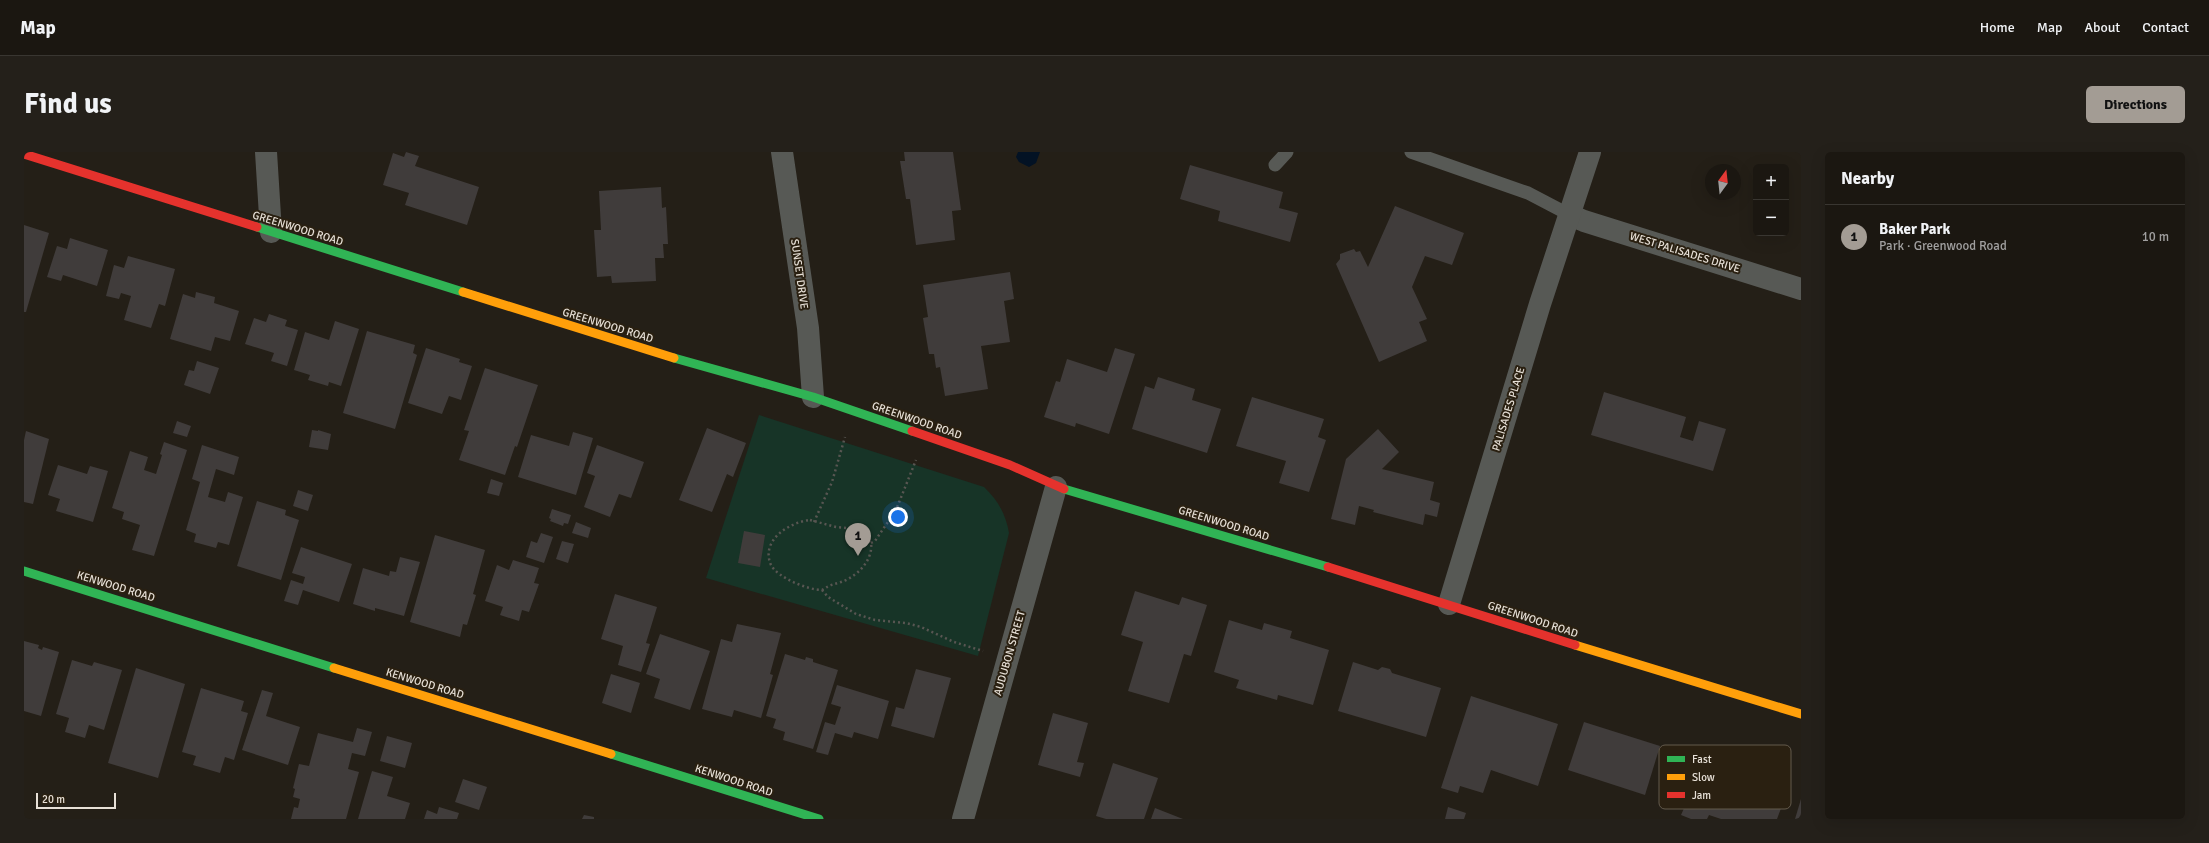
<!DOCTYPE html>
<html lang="en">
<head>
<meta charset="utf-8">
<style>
  :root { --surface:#1b1711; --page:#24201a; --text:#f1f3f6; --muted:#a09f9f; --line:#393631; --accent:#a39c94 }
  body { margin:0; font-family:Signika,sans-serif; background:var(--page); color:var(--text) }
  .controls { position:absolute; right:12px; top:12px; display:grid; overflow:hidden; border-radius:6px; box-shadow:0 4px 16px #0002 }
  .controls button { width:36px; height:36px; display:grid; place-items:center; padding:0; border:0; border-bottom:1px solid var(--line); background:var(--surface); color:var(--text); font:20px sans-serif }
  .compass { position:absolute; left:1681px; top:12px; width:36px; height:36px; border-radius:50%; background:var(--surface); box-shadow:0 4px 16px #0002; rotate:15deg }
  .scale { position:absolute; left:12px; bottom:10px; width:80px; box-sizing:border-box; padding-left:4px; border:2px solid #e7e0d7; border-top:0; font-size:11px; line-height:14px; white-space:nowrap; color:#e7e0d7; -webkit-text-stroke:3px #2a2011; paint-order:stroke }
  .you { position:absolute; left:874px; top:365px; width:14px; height:14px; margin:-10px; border:3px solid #fff; border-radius:50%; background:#1a73e8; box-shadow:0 0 0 6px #1a73e833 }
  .badge { display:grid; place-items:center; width:26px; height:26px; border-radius:50%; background:var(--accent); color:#111; font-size:13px; font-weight:700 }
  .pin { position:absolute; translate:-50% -33px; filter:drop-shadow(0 1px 2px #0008) }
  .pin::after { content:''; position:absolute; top:21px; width:14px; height:12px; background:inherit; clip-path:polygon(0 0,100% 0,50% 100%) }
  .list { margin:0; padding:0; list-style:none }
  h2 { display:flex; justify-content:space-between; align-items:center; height:52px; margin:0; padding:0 16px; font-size:17px }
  h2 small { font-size:13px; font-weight:400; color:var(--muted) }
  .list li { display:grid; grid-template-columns:26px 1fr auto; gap:12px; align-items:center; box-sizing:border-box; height:64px; padding:0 16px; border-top:1px solid var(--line) }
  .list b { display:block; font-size:15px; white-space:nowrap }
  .list p { margin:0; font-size:13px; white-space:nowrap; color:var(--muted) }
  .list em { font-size:13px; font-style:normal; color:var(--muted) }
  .map { position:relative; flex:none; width:1777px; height:667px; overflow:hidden; border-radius:6px }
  header { display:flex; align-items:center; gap:24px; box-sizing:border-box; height:56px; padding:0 20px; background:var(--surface); border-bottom:1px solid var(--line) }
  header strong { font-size:19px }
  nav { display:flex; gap:22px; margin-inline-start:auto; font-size:14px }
  .intro { display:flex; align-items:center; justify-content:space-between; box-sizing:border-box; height:96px; padding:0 24px }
  h1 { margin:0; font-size:28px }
  .button { padding:10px 18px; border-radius:6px; background:var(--accent); color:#111; font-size:14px; font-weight:700 }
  main { display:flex; gap:24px; padding:0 24px }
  aside { flex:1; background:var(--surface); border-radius:6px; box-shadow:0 4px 16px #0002 }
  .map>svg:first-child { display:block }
  .green { fill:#173427 }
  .water { fill:#031224 }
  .building { fill:#403c3b }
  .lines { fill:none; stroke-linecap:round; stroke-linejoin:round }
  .path { stroke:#585652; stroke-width:2.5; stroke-dasharray:2 3; stroke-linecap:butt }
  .lane { stroke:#575955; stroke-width:13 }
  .street { stroke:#575955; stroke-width:22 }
  .fast { stroke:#30b455; stroke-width:9 }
  .slow { stroke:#ff9f0a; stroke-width:9 }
  .jam { stroke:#e5322d; stroke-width:9 }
  .labels { text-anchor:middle; stroke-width:4; stroke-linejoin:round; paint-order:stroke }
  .street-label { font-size:11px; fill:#e7e0d7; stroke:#2a2011 }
  .key { fill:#2a2011; stroke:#635a4c; stroke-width:1 }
  .key-label { font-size:11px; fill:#e7e0d7 }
</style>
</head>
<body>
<header>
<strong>Map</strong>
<nav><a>Home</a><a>Map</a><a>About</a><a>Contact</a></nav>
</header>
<div class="intro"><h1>Find us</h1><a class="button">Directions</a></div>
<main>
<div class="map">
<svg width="1777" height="667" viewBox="0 0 1777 667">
  <rect width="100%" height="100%" fill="#241f17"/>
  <path class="green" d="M735,263L960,335C974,348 982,363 985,381L954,504L682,426Z"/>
  <polygon class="water" points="994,0 1016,0 1012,11 1005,15 995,10 992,5"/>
  <g class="building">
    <polygon points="382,0 395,4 391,14 455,35 443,73 381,53 385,41 359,33 369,1 380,5"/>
    <polygon points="880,0 929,0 937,58 928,59 931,88 892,93 886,47 882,47 876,9 881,9"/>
    <polygon points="1166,13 1259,40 1255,56 1274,61 1266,90 1194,69 1196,59 1156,47"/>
    <polygon points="637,35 638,56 642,55 644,92 639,92 640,106 631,106 632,129 588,131 587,124 573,125 570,78 577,78 575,39"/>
    <polygon points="1371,54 1440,81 1428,113 1401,104 1388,135 1403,167 1395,170 1403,189 1355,210 1312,112 1316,107 1316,102 1330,97 1332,100 1336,99 1344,115"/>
    <polygon points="0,73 25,81 2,160 0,160"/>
    <polygon points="46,86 84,98 73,134 39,123 37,129 23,125 33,94 43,97"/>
    <polygon points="104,104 151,117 141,154 135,152 127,176 100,168 107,144 97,141 95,147 82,144 90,113 100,116"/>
    <polygon points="986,120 990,147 980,149 986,190 957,194 964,237 921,244 916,215 912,216 910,202 905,202 899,166 904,165 899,133"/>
    <polygon points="172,140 191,145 190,151 215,159 206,189 191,185 187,199 146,187 159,142 171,146"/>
    <polygon points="245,162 263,168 261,174 274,178 263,214 247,209 250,201 221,192 230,166 242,170"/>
    <polygon points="311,169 335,177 317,234 305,230 304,234 284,228 286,223 270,218 281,180 305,188"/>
    <polygon points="343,179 391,193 389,201 393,203 371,277 319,261"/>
    <polygon points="402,196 436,207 435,210 448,214 437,248 425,244 418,262 384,251"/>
    <polygon points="1091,196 1111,202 1085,282 1052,271 1051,275 1020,265 1032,229 1036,230 1043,207 1083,220"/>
    <polygon points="173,209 195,216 186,242 160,233 165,218 170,219"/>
    <polygon points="461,216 514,233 493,295 491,294 481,323 435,308 445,279 440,278"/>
    <polygon points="1134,225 1171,237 1168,248 1197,257 1183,301 1108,277 1121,234 1130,237"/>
    <polygon points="1580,240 1662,265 1656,285 1669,289 1675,269 1702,277 1689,319 1567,283"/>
    <polygon points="1228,245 1300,267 1294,285 1302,288 1285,340 1255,331 1262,309 1212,294"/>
    <polygon points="153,269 167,274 163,285 149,281"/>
    <polygon points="683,276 722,291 709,325 703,322 688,360 655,348"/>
    <polygon points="1354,277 1375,300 1358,317 1410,330 1406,348 1416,351 1413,365 1401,362 1399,373 1349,360 1350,358 1335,354 1331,373 1307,367 1322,307"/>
    <polygon points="288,278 294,279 294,278 307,282 304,298 285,295"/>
    <polygon points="2,279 25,287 9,352 0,350 0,288"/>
    <polygon points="549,280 569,286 552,343 494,325 507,283 545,294"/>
    <polygon points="140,290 163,298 130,404 108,398 116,373 98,367 100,360 88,356 106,299 124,305 120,318 132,322 138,303 136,302"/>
    <polygon points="178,293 215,305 210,323 192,317 184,345 201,350 204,340 219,345 205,393 194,390 192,396 170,390 172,382 162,378 176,330 168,327"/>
    <polygon points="573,293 620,310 607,346 595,342 586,365 560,355 571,324 563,321"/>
    <polygon points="34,313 63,322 66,314 84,319 69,370 32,359 36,347 24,343"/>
    <polygon points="467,327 479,331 475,344 463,341"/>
    <polygon points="274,338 289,343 284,359 269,354"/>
    <polygon points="233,349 262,358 261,363 275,368 257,428 213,414"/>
    <polygon points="528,357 547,363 544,372 540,371 539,374 526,369 527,367 525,366"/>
    <polygon points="552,370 567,376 564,386 548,381"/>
    <polygon points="720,379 741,383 736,415 714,411"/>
    <polygon points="517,381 529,385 520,411 502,405 507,389 513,391"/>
    <polygon points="411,383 461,398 449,442 452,443 443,473 439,472 436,485 386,470"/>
    <polygon points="538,389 550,392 544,411 532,407"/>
    <polygon points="277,395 328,412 315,450 279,438 274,453 260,449 267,428 279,432 281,425 268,421"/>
    <polygon points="376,405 396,410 380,464 351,456 351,459 329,452 339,416 365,424 366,419 372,420"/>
    <polygon points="489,408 515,416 510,431 515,432 505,460 498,458 495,469 476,463 479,455 461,449 473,413 485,418"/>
    <polygon points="1111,439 1155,453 1158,445 1183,453 1167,504 1160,502 1145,551 1104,539 1119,490 1097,483"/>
    <polygon points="591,442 633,455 622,491 626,492 617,520 594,513 599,494 577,487"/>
    <polygon points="1205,468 1238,478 1240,471 1268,479 1266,486 1305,498 1289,553 1254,543 1253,548 1212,536 1215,528 1190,520"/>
    <polygon points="713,472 757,481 746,522 749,523 737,566 710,558 708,565 678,557 697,487 708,490"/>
    <polygon points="636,482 686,499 666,558 630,546 636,527 622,522"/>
    <polygon points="0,489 15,493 14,496 18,498 19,495 35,500 17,564 0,559"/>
    <polygon points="761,502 781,508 782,505 789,507 789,510 814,518 789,597 759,588 761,580 749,576 752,567 742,564"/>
    <polygon points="48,508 68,514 70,510 98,518 80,578 65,573 61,586 41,580 45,566 32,562"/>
    <polygon points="1329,510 1354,518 1358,515 1366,517 1368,521 1417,536 1402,585 1314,559"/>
    <polygon points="112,516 161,532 134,626 84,611"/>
    <polygon points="892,517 927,526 910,586 867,574 872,555 880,557"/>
    <polygon points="587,522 616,531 607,561 578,551"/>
    <polygon points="813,533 865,549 854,587 830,580 828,586 811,581 804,603 792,600 801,570 811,573 817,555 807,552"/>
    <polygon points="177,536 220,549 217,559 224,561 210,608 201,605 196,621 169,613 172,604 158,600"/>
    <polygon points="238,538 249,541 242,564 276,575 264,613 218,598"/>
    <polygon points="1447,544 1534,572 1514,634 1467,618 1459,641 1436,634 1434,641 1417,636"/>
    <polygon points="1029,561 1064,571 1053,610 1060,611 1056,625 1014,613"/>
    <polygon points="1560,570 1636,594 1621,643 1544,618"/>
    <polygon points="333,576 348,580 341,604 328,601 324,617 335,620 322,667 267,667 270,655 274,656 276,647 269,645 271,637 269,636 275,612 285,614 294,581 329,590"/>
    <polygon points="363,584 388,591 381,616 356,609"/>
    <polygon points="1672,607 1725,626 1730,613 1758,622 1754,635 1764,638 1753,667 1697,667 1685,663 1683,667 1667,667 1657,663 1661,654 1656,653"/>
    <polygon points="1089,611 1134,626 1120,667 1082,667 1072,664"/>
    <polygon points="348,619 369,625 363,644 386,651 381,667 334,667"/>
    <polygon points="439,627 463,635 455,658 431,650"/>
    <polygon points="1777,647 1777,667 1771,667"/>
    <polygon points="415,655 435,661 433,667 400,667 403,658 413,662"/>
    <polygon points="1424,655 1442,661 1440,667 1421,667"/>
    <polygon points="1131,656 1159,667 1127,667"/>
    <polygon points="560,663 570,665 570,667 558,667"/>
  </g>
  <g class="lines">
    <g class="path">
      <path d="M786,368L812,375L834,377L847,391C849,406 837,420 824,427C815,432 808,431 798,438C784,438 754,426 747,413C736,388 766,370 786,368Z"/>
      <polyline points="790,370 808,330 821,285"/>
      <polyline points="847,391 851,389 872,358 892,308"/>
      <polyline points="798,438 804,445 832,462 851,468 882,471 897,475 930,490 959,499"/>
    </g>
    <g class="lane">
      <polyline points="1387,0 1504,41 1546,63"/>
      <polyline points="1251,13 1263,0"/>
    </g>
    <g class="street">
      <polyline points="242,0 247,80"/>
      <polyline points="758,0 784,176 789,245"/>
      <polyline points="1546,63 1560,69 1777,137"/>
      <polyline points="1425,452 1516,152 1566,0"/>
      <polyline points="939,667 1032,335"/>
    </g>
    <g class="fast">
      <polyline points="233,75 439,140"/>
      <polyline points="650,206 789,245 888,279"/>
      <polyline points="1040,337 1304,415"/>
      <polyline points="0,419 310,516"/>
      <polyline points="587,602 795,667"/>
    </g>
    <g class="slow">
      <polyline points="439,140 650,206"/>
      <polyline points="1551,493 1777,562"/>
      <polyline points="310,516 587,602"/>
    </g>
    <g class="jam">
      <polyline points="0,2 233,75"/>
      <polyline points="888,279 986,313 1040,337"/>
      <polyline points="1304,415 1551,493"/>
    </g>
  </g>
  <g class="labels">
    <g class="street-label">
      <text transform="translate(274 76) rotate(17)" y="4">GREENWOOD ROAD</text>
      <text transform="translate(1661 100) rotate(17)" y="4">WEST PALISADES DRIVE</text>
      <text transform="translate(776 122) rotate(82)" y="4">SUNSET DRIVE</text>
      <text transform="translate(584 173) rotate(17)" y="4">GREENWOOD ROAD</text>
      <text transform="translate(1484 257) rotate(-73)" y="4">PALISADES PLACE</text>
      <text transform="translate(893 268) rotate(19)" y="4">GREENWOOD ROAD</text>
      <text transform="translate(1200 371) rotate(17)" y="4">GREENWOOD ROAD</text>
      <text transform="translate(92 434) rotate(17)" y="4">KENWOOD ROAD</text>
      <text transform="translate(1509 467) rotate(18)" y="4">GREENWOOD ROAD</text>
      <text transform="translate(985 501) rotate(-74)" y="4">AUDUBON STREET</text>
      <text transform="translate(401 531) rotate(17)" y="4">KENWOOD ROAD</text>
      <text transform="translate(710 628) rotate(18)" y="4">KENWOOD ROAD</text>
    </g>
  </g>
  <rect x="1635" y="593" width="132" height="64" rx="6" class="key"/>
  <rect x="1643" y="604" width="18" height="6" fill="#30b455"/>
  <rect x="1643" y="622" width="18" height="6" fill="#ff9f0a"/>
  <rect x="1643" y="640" width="18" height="6" fill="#e5322d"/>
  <g class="key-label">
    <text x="1668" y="611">Fast</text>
    <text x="1668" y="629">Slow</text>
    <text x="1668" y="647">Jam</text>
  </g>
</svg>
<div class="controls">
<button>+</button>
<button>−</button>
</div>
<svg class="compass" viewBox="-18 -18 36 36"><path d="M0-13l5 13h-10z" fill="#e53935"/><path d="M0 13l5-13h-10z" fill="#a09f9f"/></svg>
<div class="scale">20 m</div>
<div class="you"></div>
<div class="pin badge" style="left:834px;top:404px">1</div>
</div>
<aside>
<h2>Nearby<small></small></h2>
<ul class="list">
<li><span class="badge">1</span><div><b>Baker Park</b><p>Park · Greenwood Road</p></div><em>10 m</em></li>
</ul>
</aside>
</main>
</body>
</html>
